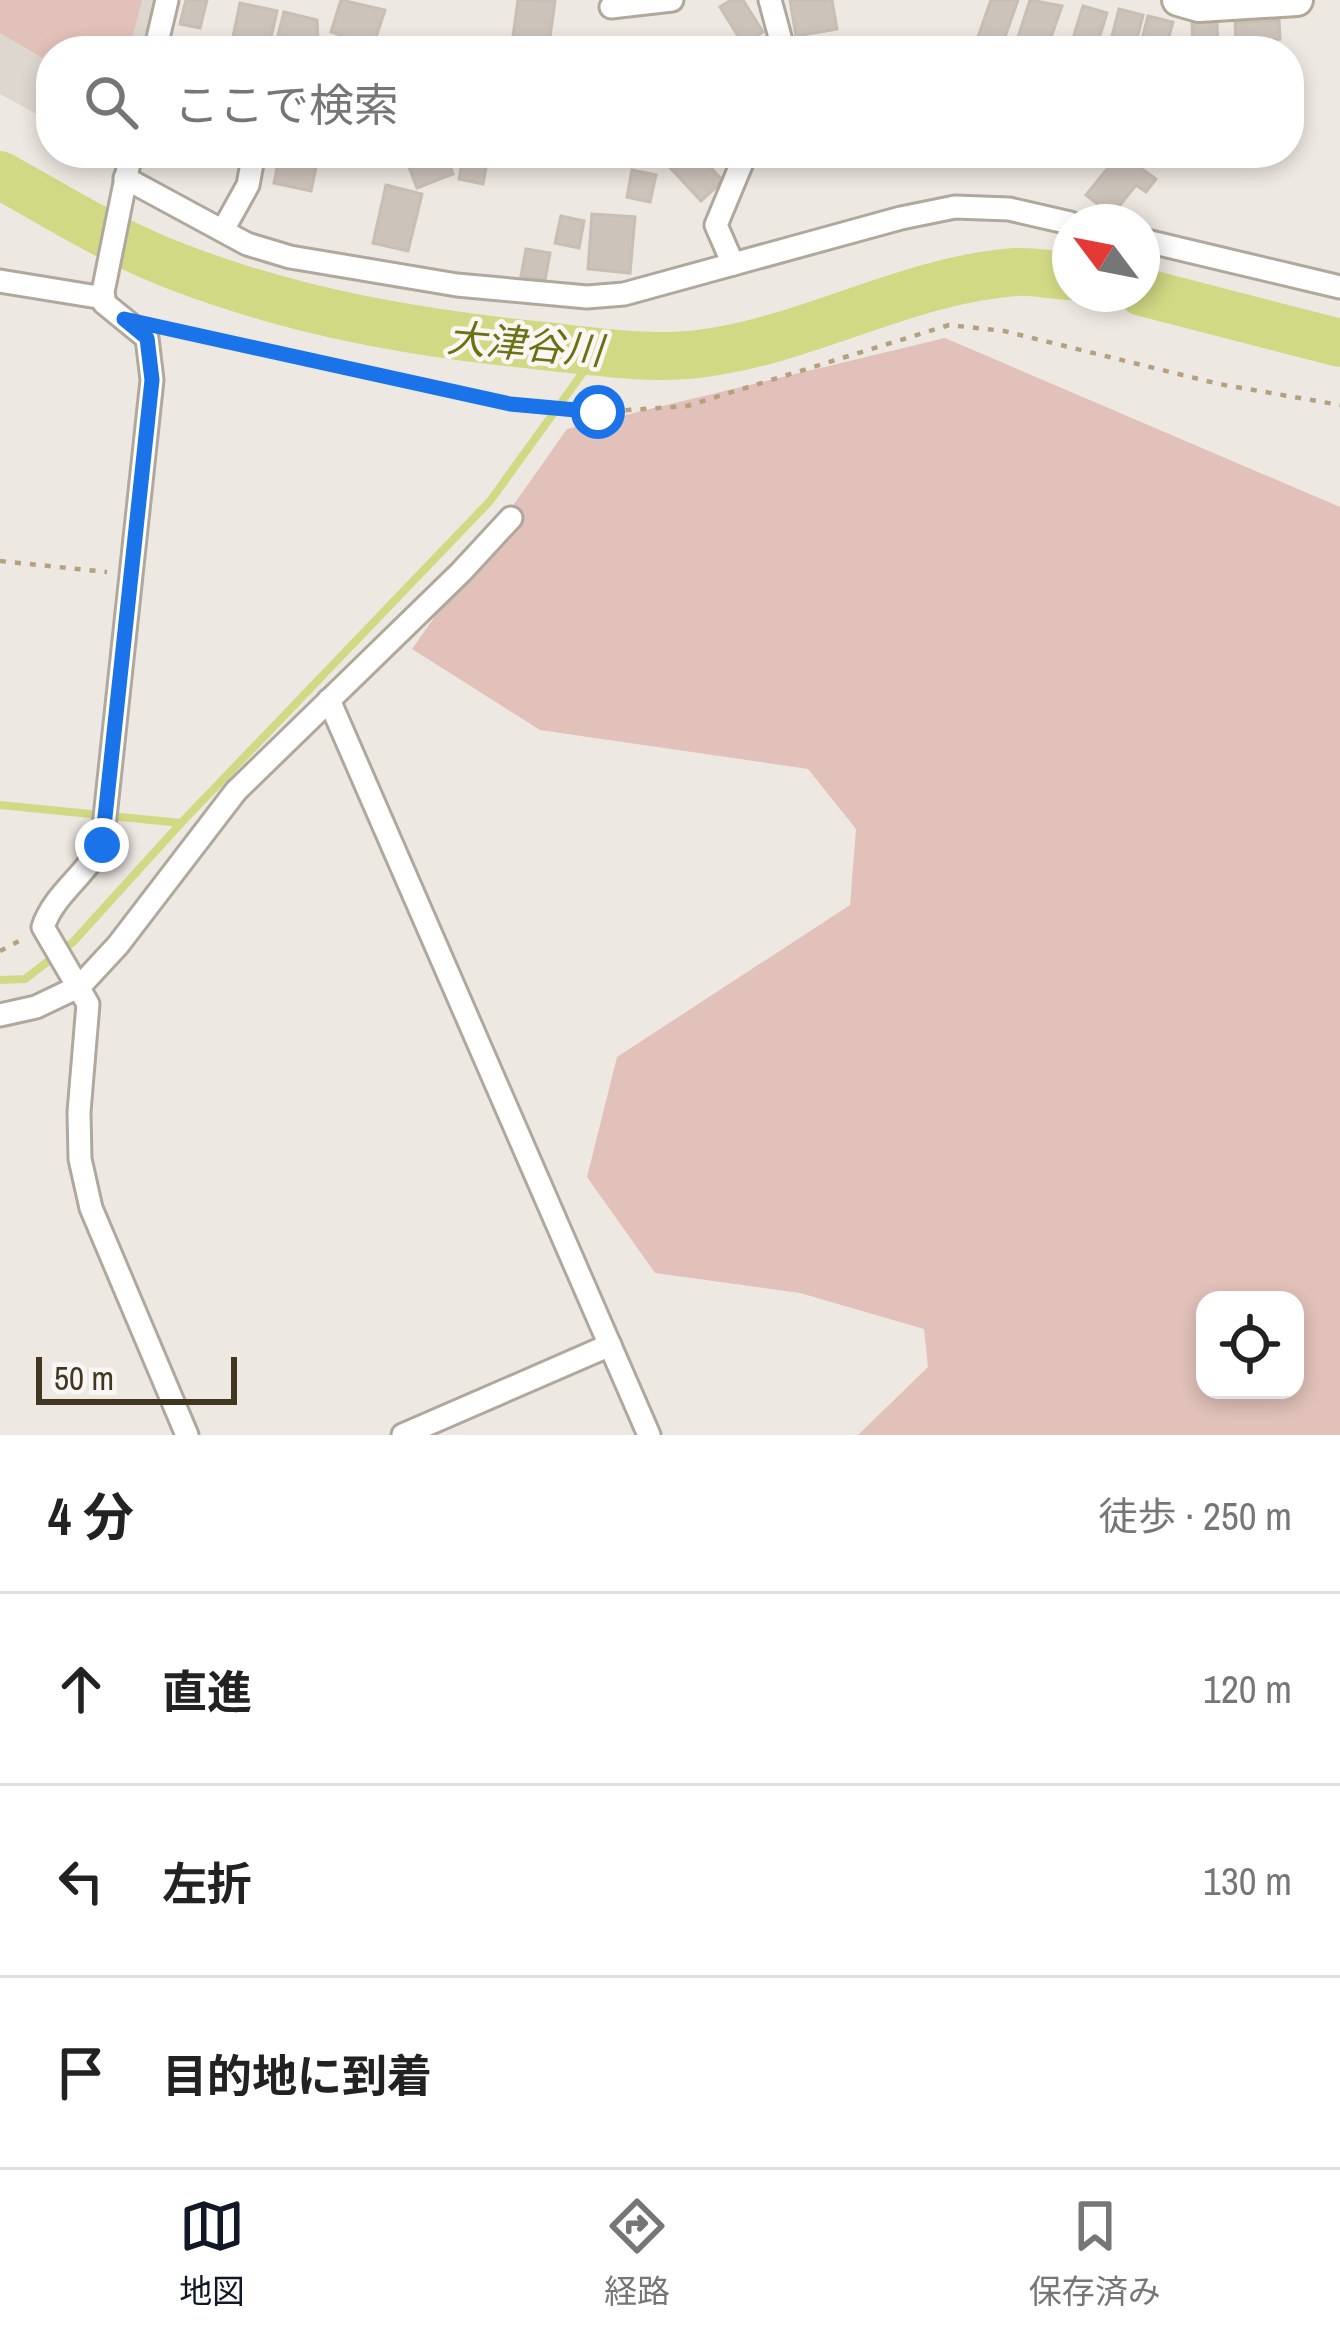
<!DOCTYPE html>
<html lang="ja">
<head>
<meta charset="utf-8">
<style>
  :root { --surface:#fff; --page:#f6f6f6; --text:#222; --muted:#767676; --line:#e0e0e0; --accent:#111827 }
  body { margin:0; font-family:"Archivo Narrow","Noto Sans JP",sans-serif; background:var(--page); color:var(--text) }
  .controls { position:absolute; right:36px; bottom:36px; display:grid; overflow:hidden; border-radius:24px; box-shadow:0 6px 18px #0003 }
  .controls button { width:108px; height:108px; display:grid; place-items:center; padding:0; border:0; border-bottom:3px solid var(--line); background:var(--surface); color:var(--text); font:60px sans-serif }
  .compass { position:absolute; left:1052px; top:204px; width:108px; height:108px; border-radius:50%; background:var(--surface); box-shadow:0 6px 18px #0003; rotate:302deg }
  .scale { position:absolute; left:36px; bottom:30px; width:201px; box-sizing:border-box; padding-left:12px; border:6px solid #413620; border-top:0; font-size:33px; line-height:42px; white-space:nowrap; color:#413620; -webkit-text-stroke:9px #faf6f3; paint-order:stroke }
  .stop { position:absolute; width:36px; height:36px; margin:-27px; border:9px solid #1a73e8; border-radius:50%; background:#fff }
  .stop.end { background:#1a73e8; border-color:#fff; box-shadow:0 3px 12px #0008 }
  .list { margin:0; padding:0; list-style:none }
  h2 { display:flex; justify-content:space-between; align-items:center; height:156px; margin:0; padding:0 48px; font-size:51px }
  h2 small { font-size:39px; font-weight:400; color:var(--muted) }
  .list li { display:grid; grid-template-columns:78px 1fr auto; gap:36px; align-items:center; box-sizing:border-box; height:192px; padding:0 48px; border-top:3px solid var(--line) }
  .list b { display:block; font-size:45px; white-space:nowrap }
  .list em { font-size:39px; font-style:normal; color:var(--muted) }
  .icon { flex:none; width:66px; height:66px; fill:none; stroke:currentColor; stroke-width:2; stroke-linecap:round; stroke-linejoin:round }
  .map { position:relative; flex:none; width:1340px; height:1435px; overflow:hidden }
  .search { position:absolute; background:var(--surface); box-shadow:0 6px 18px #0003; left:36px; right:36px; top:36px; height:132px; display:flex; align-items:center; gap:30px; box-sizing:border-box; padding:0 42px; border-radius:48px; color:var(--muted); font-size:45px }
  .sheet { height:732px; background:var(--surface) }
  nav { display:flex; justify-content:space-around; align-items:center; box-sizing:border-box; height:168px; border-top:3px solid var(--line); background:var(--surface); font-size:33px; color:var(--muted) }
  nav a { display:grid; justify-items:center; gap:6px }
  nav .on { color:var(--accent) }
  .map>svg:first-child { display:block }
  .built { fill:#ded7d0 }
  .green { fill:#e1c1b9; fill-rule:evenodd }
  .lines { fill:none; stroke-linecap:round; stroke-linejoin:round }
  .stream { stroke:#d1d984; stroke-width:8 }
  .river { stroke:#d1d984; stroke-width:48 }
  .building { fill:#ccc3ba; stroke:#c8beb4; stroke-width:3 }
  .street-casing { stroke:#b0a89c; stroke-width:27 }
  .secondary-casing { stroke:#b3a796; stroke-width:36 }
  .path { stroke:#b5a17f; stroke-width:4.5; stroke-dasharray:6 9; stroke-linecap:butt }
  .street { stroke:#fff; stroke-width:21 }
  .secondary { stroke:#fff; stroke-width:30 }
  .route { stroke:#1a73e8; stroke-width:15 }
  .labels { text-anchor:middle; stroke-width:9; stroke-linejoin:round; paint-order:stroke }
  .water-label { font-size:39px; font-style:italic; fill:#697313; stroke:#faf6f3 }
</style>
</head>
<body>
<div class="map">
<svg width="1340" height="1435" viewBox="0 0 1340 1435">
  <rect width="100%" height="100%" fill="#eee8e2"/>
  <polygon class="built" points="0,0 155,0 143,51 51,51 51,122 0,94"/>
  <g class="green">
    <polygon points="0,0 142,0 129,51 51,51 51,63 0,33"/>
    <path d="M945,338L1340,507V1435H858L928,1367L924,1329L800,1293L655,1273L587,1177L617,1057L850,905L856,829L808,769L540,730L412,649L567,429ZM1205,1300H1295V1390H1205Z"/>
  </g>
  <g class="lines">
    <g class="stream">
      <polyline points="0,805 181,823"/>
      <polyline points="0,980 25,979 73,942 181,823 490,501 597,353"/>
    </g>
    <g class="river">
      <path d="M0,175C58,207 116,244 178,267C298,313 416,333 543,346C593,351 647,360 698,354C807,341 906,280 1015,272C1033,271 1052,275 1070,276"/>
      <polyline points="1142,292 1340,343"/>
    </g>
  </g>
  <g class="building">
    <polygon points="186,0 207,0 200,28 180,24"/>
    <polygon points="341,0 385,10 373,46 331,32"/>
    <polygon points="518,0 555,1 548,51 511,51"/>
    <polygon points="731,0 743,0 763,32 743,44 720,7"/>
    <polygon points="790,0 832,0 837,29 796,36"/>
    <polygon points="991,0 1018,0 1000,51 973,51"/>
    <polygon points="1030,0 1062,6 1048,46 1018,37"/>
    <polygon points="240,3 277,11 268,51 231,46"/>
    <polygon points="1083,6 1107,13 1095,51 1069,51"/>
    <polygon points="1119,9 1143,15 1135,46 1111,40"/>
    <polygon points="284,12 317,20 318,43 351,51 274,51"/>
    <polygon points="1148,16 1173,22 1165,51 1140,47"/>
    <polygon points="1279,20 1280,39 1236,42 1235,23"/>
    <polygon points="1217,21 1218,51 1193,51 1192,22"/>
    <polygon points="280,153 319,153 311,191 274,183"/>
    <polygon points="437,153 445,153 453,174 417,188 408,164"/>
    <polygon points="464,153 488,157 483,184 459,179"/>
    <polygon points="673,153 697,153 723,181 701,201 664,161"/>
    <polygon points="1120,153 1156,179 1146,192 1136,185 1112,215 1086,195"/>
    <polygon points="632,170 656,175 650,202 627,197"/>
    <polygon points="386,185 422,194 408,251 373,243"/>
    <polygon points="592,214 635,217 630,273 588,269"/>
    <polygon points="561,216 584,221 579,248 555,243"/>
    <polygon points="526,249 550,253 545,280 521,276"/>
  </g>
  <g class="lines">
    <g class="street-casing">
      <g id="street">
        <polyline points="770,0 780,37 776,51"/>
        <polyline points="611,7 672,0"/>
        <polyline points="155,51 167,0"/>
        <path d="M131,153L103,292L104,303L147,338L152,380L102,845C85,876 54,894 43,927L88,1004L79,1112L80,1159L91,1208L187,1435"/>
        <polyline points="125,178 247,244 290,257 457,285 587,297 624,294 901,218 955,207 1009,209 1070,223"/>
        <polyline points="223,230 248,185 254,153"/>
        <polyline points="1142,240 1340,287"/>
        <polyline points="733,264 716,225 746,153"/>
        <polyline points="0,281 104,298"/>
        <polyline points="329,700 649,1435"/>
        <polyline points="0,1015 36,1007 80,986 118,945 236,791 461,572 511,518"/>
        <polyline points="403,1435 610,1345"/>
      </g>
    </g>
    <g class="secondary-casing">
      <polyline id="secondary" points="1178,0 1199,6 1297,0"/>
    </g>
    <g class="path">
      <polyline points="169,329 510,404 598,412 687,406 949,325 1004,331 1219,384 1340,405"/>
      <polyline points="0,561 107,572"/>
      <polyline points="0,951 21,940"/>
    </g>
    <use href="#street" class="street"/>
    <use href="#secondary" class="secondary"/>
  </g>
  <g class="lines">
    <polyline class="route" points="102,845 152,380 147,338 124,319 510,404 598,412"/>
  </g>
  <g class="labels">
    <g class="water-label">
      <text transform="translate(525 344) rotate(5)" y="14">大津谷川</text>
    </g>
  </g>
</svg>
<div class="controls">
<button><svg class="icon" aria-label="locate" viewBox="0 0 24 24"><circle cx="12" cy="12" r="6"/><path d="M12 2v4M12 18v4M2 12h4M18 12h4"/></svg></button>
</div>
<svg class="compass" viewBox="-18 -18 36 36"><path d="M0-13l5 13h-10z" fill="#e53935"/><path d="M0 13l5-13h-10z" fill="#767676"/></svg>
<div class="scale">50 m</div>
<div class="stop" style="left:598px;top:412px"></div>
<div class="stop end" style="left:102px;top:845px"></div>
<div class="search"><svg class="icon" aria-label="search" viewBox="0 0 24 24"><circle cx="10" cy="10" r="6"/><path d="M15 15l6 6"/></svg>ここで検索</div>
</div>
<section class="sheet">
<h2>4 分<small>徒歩 · 250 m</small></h2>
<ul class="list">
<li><svg class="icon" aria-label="ahead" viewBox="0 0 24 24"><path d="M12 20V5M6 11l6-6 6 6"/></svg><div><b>直進</b></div><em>120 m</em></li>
<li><svg class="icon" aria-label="left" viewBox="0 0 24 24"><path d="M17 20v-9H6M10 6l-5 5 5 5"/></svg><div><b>左折</b></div><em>130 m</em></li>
<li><svg class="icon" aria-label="arrive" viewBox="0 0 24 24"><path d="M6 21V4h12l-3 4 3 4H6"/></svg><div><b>目的地に到着</b></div></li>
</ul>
</section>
<nav>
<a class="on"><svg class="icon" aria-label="map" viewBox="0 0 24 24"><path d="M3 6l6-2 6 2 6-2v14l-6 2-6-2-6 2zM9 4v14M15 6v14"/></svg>地図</a>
<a><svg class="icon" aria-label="directions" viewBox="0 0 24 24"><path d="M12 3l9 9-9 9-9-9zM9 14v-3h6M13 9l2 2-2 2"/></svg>経路</a>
<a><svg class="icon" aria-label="saved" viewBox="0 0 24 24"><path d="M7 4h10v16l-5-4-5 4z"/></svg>保存済み</a>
</nav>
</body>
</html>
